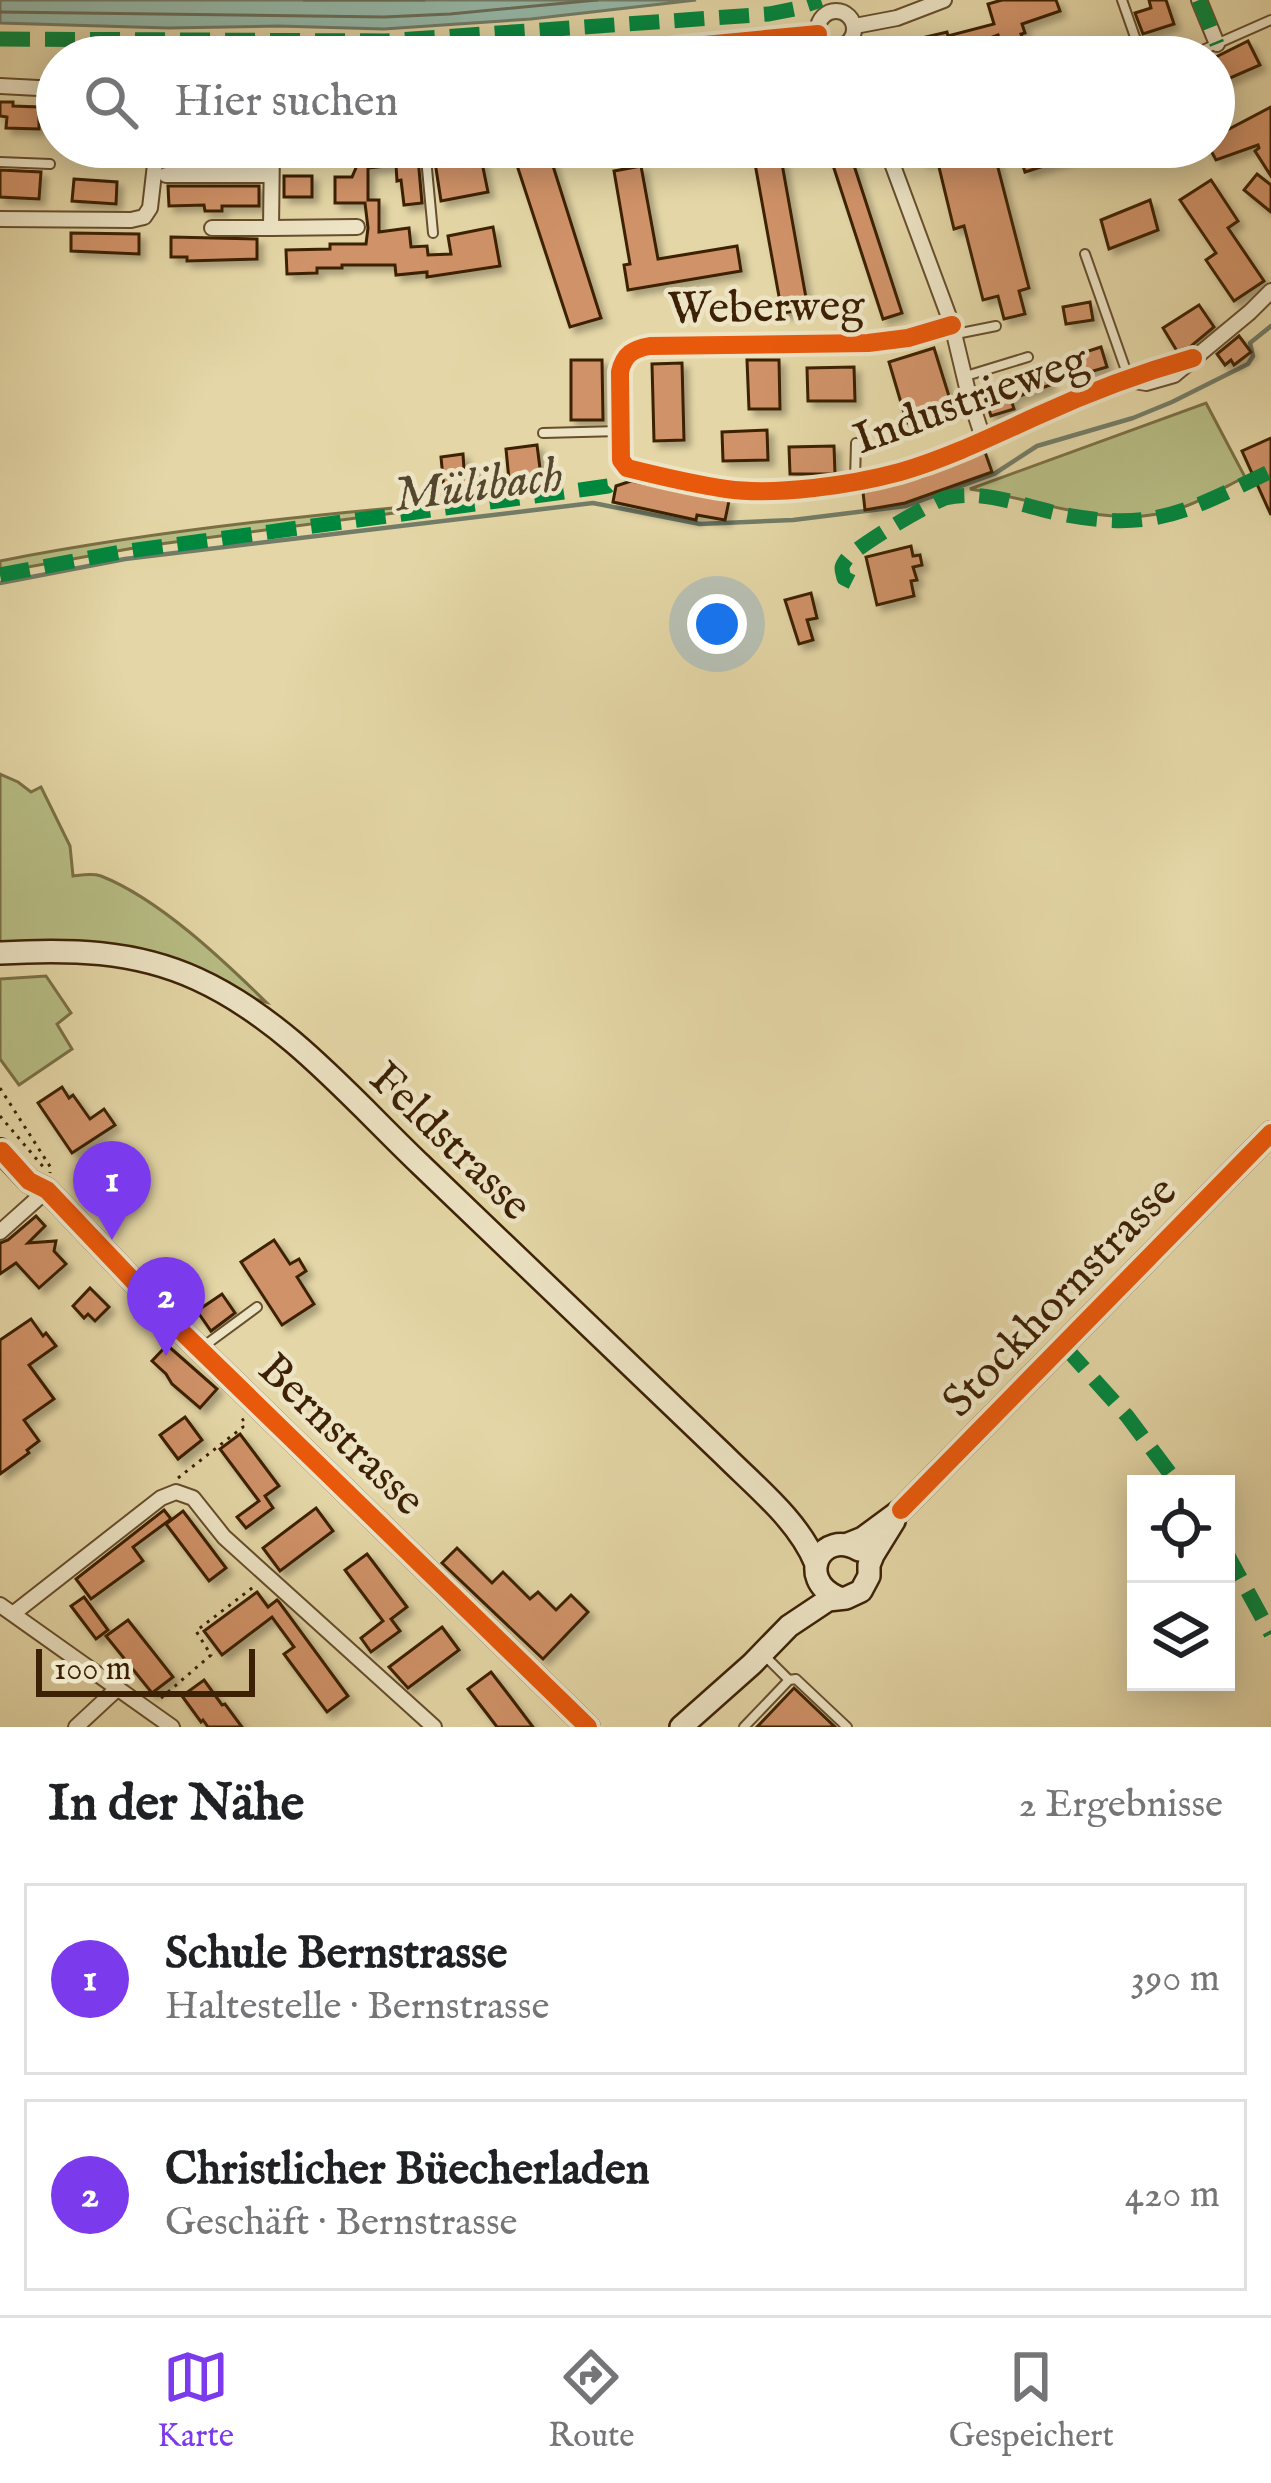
<!DOCTYPE html>
<html lang="de">
<head>
<meta charset="utf-8">
<style>
  :root { --surface:#fff; --page:#f2f2f2; --text:#202124; --muted:#757577; --line:#e0e0e0; --accent:#7c3aed }
  body { margin:0; font-family:"IM FELL English",serif; background:var(--page); color:var(--text) }
  .controls { position:absolute; right:36px; bottom:36px; display:grid; overflow:hidden; border-radius:0px; box-shadow:0 6px 30px #0003 }
  .controls button { width:108px; height:108px; display:grid; place-items:center; padding:0; border:0; border-bottom:3px solid var(--line); background:var(--surface); color:var(--text); font:60px sans-serif }
  .scale { position:absolute; left:36px; bottom:30px; width:219px; box-sizing:border-box; padding-left:12px; border:6px solid #3d2105; border-top:0; font-size:33px; line-height:42px; white-space:nowrap; color:#3d2105; -webkit-text-stroke:9px #ede4c5; paint-order:stroke }
  .you { position:absolute; left:717px; top:624px; width:42px; height:42px; margin:-30px; border:9px solid #fff; border-radius:50%; background:#1a73e8; box-shadow:0 0 0 18px #1a73e833 }
  .badge { display:grid; place-items:center; width:78px; height:78px; border-radius:50%; background:var(--accent); color:#fff; font-size:39px; font-weight:700 }
  .pin { position:absolute; translate:-50% -99px; filter:drop-shadow(0 3px 6px #0008) }
  .pin::after { content:''; position:absolute; top:63px; width:42px; height:36px; background:inherit; clip-path:polygon(0 0,100% 0,50% 100%) }
  .list { margin:0; padding:0; list-style:none }
  h2 { display:flex; justify-content:space-between; align-items:center; height:156px; margin:0; padding:0 48px; font-size:51px }
  h2 small { font-size:39px; font-weight:400; color:var(--muted) }
  .list li { display:grid; grid-template-columns:78px 1fr auto; gap:36px; align-items:center; box-sizing:border-box; height:192px; margin:0 24px 24px; padding:0 24px; border:3px solid var(--line); border-radius:0px }
  .list b { display:block; font-size:45px; white-space:nowrap }
  .list p { margin:0; font-size:39px; white-space:nowrap; color:var(--muted) }
  .list em { font-size:39px; font-style:normal; color:var(--muted) }
  .icon { flex:none; width:66px; height:66px; fill:none; stroke:currentColor; stroke-width:2; stroke-linecap:round; stroke-linejoin:round }
  .map { position:relative; flex:none; width:1271px; height:1727px; overflow:hidden }
  .search { position:absolute; background:var(--surface); box-shadow:0 6px 30px #0003; left:36px; right:36px; top:36px; height:132px; display:flex; align-items:center; gap:30px; box-sizing:border-box; padding:0 42px; border-radius:66px; color:var(--muted); font-size:45px }
  .sheet { height:588px; background:var(--surface) }
  nav { display:flex; justify-content:space-around; align-items:center; box-sizing:border-box; height:168px; border-top:3px solid var(--line); background:var(--surface); font-size:33px; color:var(--muted) }
  nav a { display:grid; justify-items:center; gap:6px }
  nav .on { color:var(--accent) }
  .map>svg:first-child { display:block }
  .green { fill:#b7bd84; stroke:#7a6f44; stroke-width:3 }
  .water { fill:#95b9a9; stroke:#727c67; stroke-width:3 }
  .lines { fill:none; stroke-linecap:round; stroke-linejoin:round }
  .shore { stroke:#696d57; stroke-width:3 }
  .stream { stroke:#727c67; stroke-width:4.5 }
  .building { fill:#d09267; stroke:#3d2105; stroke-width:3; filter:url(#shadow) }
  .service-casing { stroke:#674e2d; stroke-width:12 }
  .minor-casing { stroke:#674e2d; stroke-width:18 }
  .secondary-casing { stroke:#3d2105; stroke-width:26 }
  .primary-casing { stroke:#3d2105; stroke-width:26 }
  .path { stroke:#3d2105; stroke-width:3; stroke-dasharray:3 6; stroke-linecap:butt }
  .service { stroke:#ede4c5; stroke-width:8 }
  .minor { stroke:#ede4c5; stroke-width:14 }
  .secondary { stroke:#ede4c5; stroke-width:21 }
  .primary { stroke:#e4d6a6; stroke-width:21 }
  .quiet { stroke:#00873e; stroke-width:15; stroke-dasharray:30 15; stroke-linecap:butt }
  .cycleway-casing { stroke:#ede4c5; stroke-width:26 }
  .cycleway { stroke:#e8590c; stroke-width:18 }
  .labels { text-anchor:middle; stroke-width:9; stroke-linejoin:round; paint-order:stroke }
  .street-label { font-size:45px; fill:#3d2105; stroke:#ede4c5 }
  .water-label { font-size:48px; font-style:italic; fill:#53472e; stroke:#ede4c5 }
</style>
</head>
<body>
<div class="map">
<svg width="1271" height="1727" viewBox="0 0 1271 1727">
  <defs>
    <filter id="shadow"><feDropShadow dx="5.5" dy="5.5" stdDeviation="3" flood-color="#0004"/></filter>
  </defs>
  <rect width="100%" height="100%" fill="#e4d6a6"/>
  <filter id="stains"><feTurbulence type="fractalNoise" baseFrequency=".00167" numOctaves="4"/><feColorMatrix values="0 0 0 0 .2 0 0 0 0 .09 0 0 0 0 .02 0 0 0 .5 -.17"/></filter>
  <radialGradient id="worn" r=".72"><stop offset=".6" stop-color="#630" stop-opacity="0"/><stop offset="1" stop-color="#630" stop-opacity=".3"/></radialGradient>
  <g class="green">
    <path d="M1206,403L1245,477C1217,491 1189,509 1158,514C1096,525 1030,498 970,489Z"/>
    <path d="M416,506L417,510L145,546L0,572V561C137,534 277,518 416,506Z"/>
    <path d="M0,774L18,782L31,792L41,787L70,846L73,876C82,875 92,873 101,876C159,899 222,959 266,1002L34,941L0,944Z"/>
    <polygon points="46,976 71,1013 57,1024 72,1049 19,1085 0,1059 0,979"/>
  </g>
  <polygon class="water" points="0,0 696,0 531,19 384,29 278,26 168,28 0,23"/>
  <g class="lines">
    <g class="shore">
      <polyline points="304,0 424,0"/>
      <polyline points="0,12 384,17 450,14 597,0"/>
    </g>
    <polyline class="stream" points="0,583 125,559 593,503 700,524 793,520 906,506 994,474 1037,446 1133,418 1172,402 1248,364 1253,356 1250,343 1271,326"/>
  </g>
  <g class="building">
    <polygon points="1002,0 1056,0 1060,11 1022,24 1025,33 1021,34 1029,57 1011,57 1005,39 1000,41 998,35 974,44 977,57 890,57 888,46 947,32 948,36 994,24 988,4"/>
    <polygon points="1149,0 1166,0 1174,24 1143,34 1135,13 1151,8"/>
    <polygon points="1248,41 1260,65 1214,85 1214,58"/>
    <polygon points="0,102 13,102 13,106 39,107 39,129 6,128 7,117 0,116"/>
    <polygon points="1271,107 1271,176 1255,151 1259,148 1258,145 1216,160 1209,147 1214,147 1214,137"/>
    <polygon points="365,147 417,147 422,203 404,205 401,180 397,181 396,165 368,168 368,200 379,200 379,232 409,228 411,247 427,246 428,255 451,254 448,236 493,227 500,266 427,277 427,272 396,275 395,265 342,265 342,268 317,268 317,273 287,274 286,250 330,249 330,244 366,244 368,228 365,203 335,203 335,177 352,177"/>
    <polygon points="511,147 547,147 601,318 570,327"/>
    <polygon points="752,147 779,147 808,309 782,313"/>
    <polygon points="848,147 902,313 883,319 829,153"/>
    <polygon points="921,147 979,147 982,163 996,160 1029,288 1019,291 1025,314 1004,319 998,296 983,300 964,226 954,229 937,159 924,162"/>
    <polygon points="1017,147 1066,147 1069,158 1025,172"/>
    <polygon points="480,153 488,192 441,201 435,162"/>
    <polygon points="641,166 658,259 737,246 741,271 628,290 624,265 630,264 614,171"/>
    <polygon points="0,170 41,172 39,199 0,197"/>
    <polygon points="1257,174 1271,185 1271,212 1244,190"/>
    <rect x="284" y="176" width="28" height="21"/>
    <polygon points="74,179 117,182 116,204 72,201"/>
    <polygon points="1211,180 1238,221 1228,228 1264,281 1234,301 1206,260 1216,253 1180,200"/>
    <polygon points="168,186 259,186 259,206 222,206 222,211 205,211 204,205 169,206"/>
    <polygon points="1150,200 1158,230 1109,249 1101,220"/>
    <polygon points="71,233 139,234 139,254 71,251"/>
    <polygon points="171,237 257,239 257,259 187,261 187,257 171,257"/>
    <polygon points="1090,302 1093,320 1066,324 1063,307"/>
    <polygon points="1199,305 1214,327 1190,347 1177,351 1163,328"/>
    <polygon points="1239,336 1251,352 1234,365 1231,360 1225,365 1217,354"/>
    <polygon points="1101,347 1107,367 1083,374 1076,355"/>
    <polygon points="934,348 953,409 907,423 889,362"/>
    <polygon points="571,360 602,360 603,420 571,420"/>
    <polygon points="747,360 779,360 780,409 749,409"/>
    <polygon points="682,363 684,440 654,441 652,364"/>
    <polygon points="854,367 855,401 808,401 807,368"/>
    <polygon points="1044,367 1050,385 1011,399 1014,409 991,416 983,391 1022,379 1021,375"/>
    <polygon points="767,430 768,460 723,461 722,432"/>
    <polygon points="1271,438 1271,515 1242,451"/>
    <polygon points="537,445 541,476 509,480 506,449"/>
    <polygon points="834,446 835,474 790,474 789,447"/>
    <polygon points="985,452 992,472 905,503 865,510 863,492 922,477"/>
    <polygon points="463,454 464,469 475,468 477,489 444,489 441,457"/>
    <polygon points="631,481 729,501 725,520 697,515 696,520 613,502 616,486"/>
    <polygon points="911,546 913,556 920,555 922,565 913,567 917,580 911,581 914,596 877,605 866,557"/>
    <polygon points="811,593 817,618 807,620 813,640 799,644 785,600"/>
    <polygon points="62,1087 69,1098 73,1095 90,1119 104,1109 115,1125 72,1153 38,1103"/>
    <polygon points="36,1216 45,1226 28,1243 56,1241 54,1251 66,1264 39,1288 16,1263 0,1274 0,1243 8,1240"/>
    <polygon points="274,1240 290,1264 299,1259 306,1271 297,1277 314,1304 282,1325 241,1262"/>
    <polygon points="90,1288 109,1307 95,1321 88,1314 84,1318 73,1306"/>
    <polygon points="222,1294 235,1313 211,1331 197,1311"/>
    <polygon points="31,1319 43,1336 46,1333 56,1346 29,1365 54,1399 24,1420 39,1441 27,1450 29,1453 0,1474 0,1340"/>
    <polygon points="167,1345 217,1389 200,1408 172,1384 166,1374 152,1361"/>
    <polygon points="185,1417 202,1440 178,1459 160,1435"/>
    <polygon points="240,1434 279,1486 265,1496 273,1508 246,1528 237,1517 259,1501 220,1449"/>
    <polygon points="316,1508 333,1531 280,1571 263,1548"/>
    <polygon points="164,1510 171,1519 133,1547 143,1561 91,1599 76,1579"/>
    <polygon points="183,1511 226,1568 209,1581 166,1524"/>
    <polygon points="457,1548 492,1583 503,1572 530,1599 538,1592 556,1610 571,1595 588,1612 543,1659 442,1563"/>
    <polygon points="367,1554 407,1607 391,1619 400,1631 371,1652 361,1638 383,1621 345,1570"/>
    <polygon points="257,1592 268,1607 277,1600 279,1602 348,1696 327,1712 284,1654 294,1647 272,1617 222,1655 204,1631"/>
    <polygon points="84,1597 108,1630 96,1639 71,1606"/>
    <polygon points="128,1620 173,1677 152,1693 106,1636"/>
    <polygon points="442,1627 459,1650 408,1688 389,1667"/>
    <polygon points="491,1672 511,1698 533,1727 497,1727 488,1715 468,1689"/>
    <polygon points="204,1680 222,1705 225,1704 242,1727 208,1727 203,1720 201,1722 182,1696"/>
    <polygon points="794,1688 835,1727 757,1727"/>
  </g>
  <g class="lines">
    <g class="service-casing">
      <g id="service">
        <polyline points="1122,0 1142,57"/>
        <polyline points="1187,57 1271,20"/>
        <polyline points="425,147 433,233"/>
        <polyline points="0,162 50,164"/>
        <polyline points="1085,254 1129,379"/>
        <polyline points="956,334 996,326"/>
        <polyline points="966,376 1028,357"/>
        <polyline points="543,433 620,431"/>
        <polyline points="855,480 856,443"/>
        <polyline points="200,1349 257,1307"/>
        <polyline points="763,1654 789,1680"/>
        <polyline points="744,1727 789,1680 796,1679 847,1727"/>
      </g>
    </g>
    <g class="minor-casing">
      <g id="minor">
        <polyline points="1199,0 1217,44"/>
        <circle cx="836" cy="29" r="18"/>
        <polyline points="855,26 897,18 944,0"/>
        <polyline points="613,57 673,48 818,34"/>
        <polyline points="0,86 57,89"/>
        <polyline points="886,147 952,325 968,392 984,441"/>
        <polyline points="166,175 271,175"/>
        <polyline points="0,219 131,220 144,217 150,208 157,147"/>
        <polyline points="212,228 271,228 272,147"/>
        <polyline points="271,228 357,227"/>
        <path d="M952,325L908,338L868,343L650,346C633,349 624,354 620,372L621,460L627,468C659,476 693,484 726,489C776,496 852,485 900,472C948,458 993,436 1037,416C1087,393 1140,373 1193,358"/>
        <polyline points="1129,380 1146,383 1174,375 1250,312 1271,291"/>
        <polyline points="0,1232 47,1190"/>
        <polyline points="0,1605 172,1727"/>
        <polyline points="14,1613 161,1498 176,1492 193,1498 224,1537 434,1727"/>
        <polyline points="76,1727 118,1688"/>
      </g>
    </g>
    <g class="secondary-casing">
      <g id="secondary">
        <path d="M0,953C68,949 134,950 197,979C285,1019 352,1099 421,1165C522,1262 623,1359 724,1455C756,1487 799,1521 816,1564"/>
        <polyline points="848,1544 863,1538 901,1510 1271,1133"/>
        <path d="M837,1597C796,1579 821,1528 859,1550"/>
        <polyline points="681,1727 752,1664 789,1626 828,1600 846,1598 861,1591 869,1576 869,1565 873,1555 894,1521"/>
      </g>
    </g>
    <g class="primary-casing">
      <polyline id="primary" points="0,1150 29,1181 47,1190 177,1327 588,1727"/>
    </g>
    <g class="path">
      <polyline points="0,1088 51,1168 50,1173"/>
      <polyline points="0,1116 45,1169"/>
      <polyline points="178,1478 243,1427 241,1421 244,1419"/>
      <polyline points="161,1698 211,1655 196,1631 256,1585"/>
    </g>
    <use href="#service" class="service"/>
    <use href="#minor" class="minor"/>
    <use href="#secondary" class="secondary"/>
    <use href="#primary" class="primary"/>
    <g class="quiet">
      <polyline points="1199,0 1217,44"/>
      <polyline points="0,39 385,41 769,14 794,9 821,0"/>
      <polyline points="0,575 121,552 594,488 608,486 627,468"/>
      <path d="M852,582L844,578C842,569 840,568 846,560C856,546 927,505 945,498C982,489 1020,505 1056,513C1154,533 1185,512 1271,471"/>
      <polyline points="1064,1346 1127,1416 1178,1484"/>
      <polyline points="1226,1552 1271,1634"/>
    </g>
    <g class="cycleway-casing">
      <g id="cycleway">
        <polyline points="613,57 673,48 818,34"/>
        <path d="M952,325L908,338L868,343L650,346C633,349 624,354 620,372L621,460L627,468C659,476 693,484 726,489C776,496 852,485 900,472C948,458 993,436 1037,416C1087,393 1140,373 1193,358"/>
        <polyline points="2,1151 29,1181 47,1190 177,1327 588,1727"/>
        <polyline points="901,1510 1271,1133"/>
      </g>
    </g>
    <use href="#cycleway" class="cycleway"/>
  </g>
  <g class="labels">
    <g class="street-label">
      <text transform="translate(766 305) rotate(-1)" y="16">Weberweg</text>
      <text transform="translate(970 397) rotate(-20)" y="16">Industrieweg</text>
      <text transform="translate(452 1140) rotate(44)" y="16">Feldstrasse</text>
      <text transform="translate(1058 1295) rotate(-46)" y="16">Stockhornstrasse</text>
      <text transform="translate(343 1433) rotate(44)" y="16">Bernstrasse</text>
    </g>
    <g class="water-label">
      <text transform="translate(478 483) rotate(-7)" y="17">Mülibach</text>
    </g>
  </g>
  <rect width="100%" height="100%" filter="url(#stains)"/>
  <rect width="100%" height="100%" fill="url(#worn)"/>
</svg>
<div class="controls">
<button><svg class="icon" aria-label="locate" viewBox="0 0 24 24"><circle cx="12" cy="12" r="6"/><path d="M12 2v4M12 18v4M2 12h4M18 12h4"/></svg></button>
<button><svg class="icon" aria-label="layers" viewBox="0 0 24 24"><path d="M12 4l9 5-9 5-9-5zM3 14l9 5 9-5"/></svg></button>
</div>
<div class="scale">100 m</div>
<div class="you"></div>
<div class="pin badge" style="left:112px;top:1240px">1</div>
<div class="pin badge" style="left:166px;top:1356px">2</div>
<div class="search"><svg class="icon" aria-label="search" viewBox="0 0 24 24"><circle cx="10" cy="10" r="6"/><path d="M15 15l6 6"/></svg>Hier suchen</div>
</div>
<section class="sheet">
<h2>In der Nähe<small>2 Ergebnisse</small></h2>
<ul class="list">
<li><span class="badge">1</span><div><b>Schule Bernstrasse</b><p>Haltestelle · Bernstrasse</p></div><em>390 m</em></li>
<li><span class="badge">2</span><div><b>Christlicher Büecherladen</b><p>Geschäft · Bernstrasse</p></div><em>420 m</em></li>
</ul>
</section>
<nav>
<a class="on"><svg class="icon" aria-label="map" viewBox="0 0 24 24"><path d="M3 6l6-2 6 2 6-2v14l-6 2-6-2-6 2zM9 4v14M15 6v14"/></svg>Karte</a>
<a><svg class="icon" aria-label="directions" viewBox="0 0 24 24"><path d="M12 3l9 9-9 9-9-9zM9 14v-3h6M13 9l2 2-2 2"/></svg>Route</a>
<a><svg class="icon" aria-label="saved" viewBox="0 0 24 24"><path d="M7 4h10v16l-5-4-5 4z"/></svg>Gespeichert</a>
</nav>
</body>
</html>
